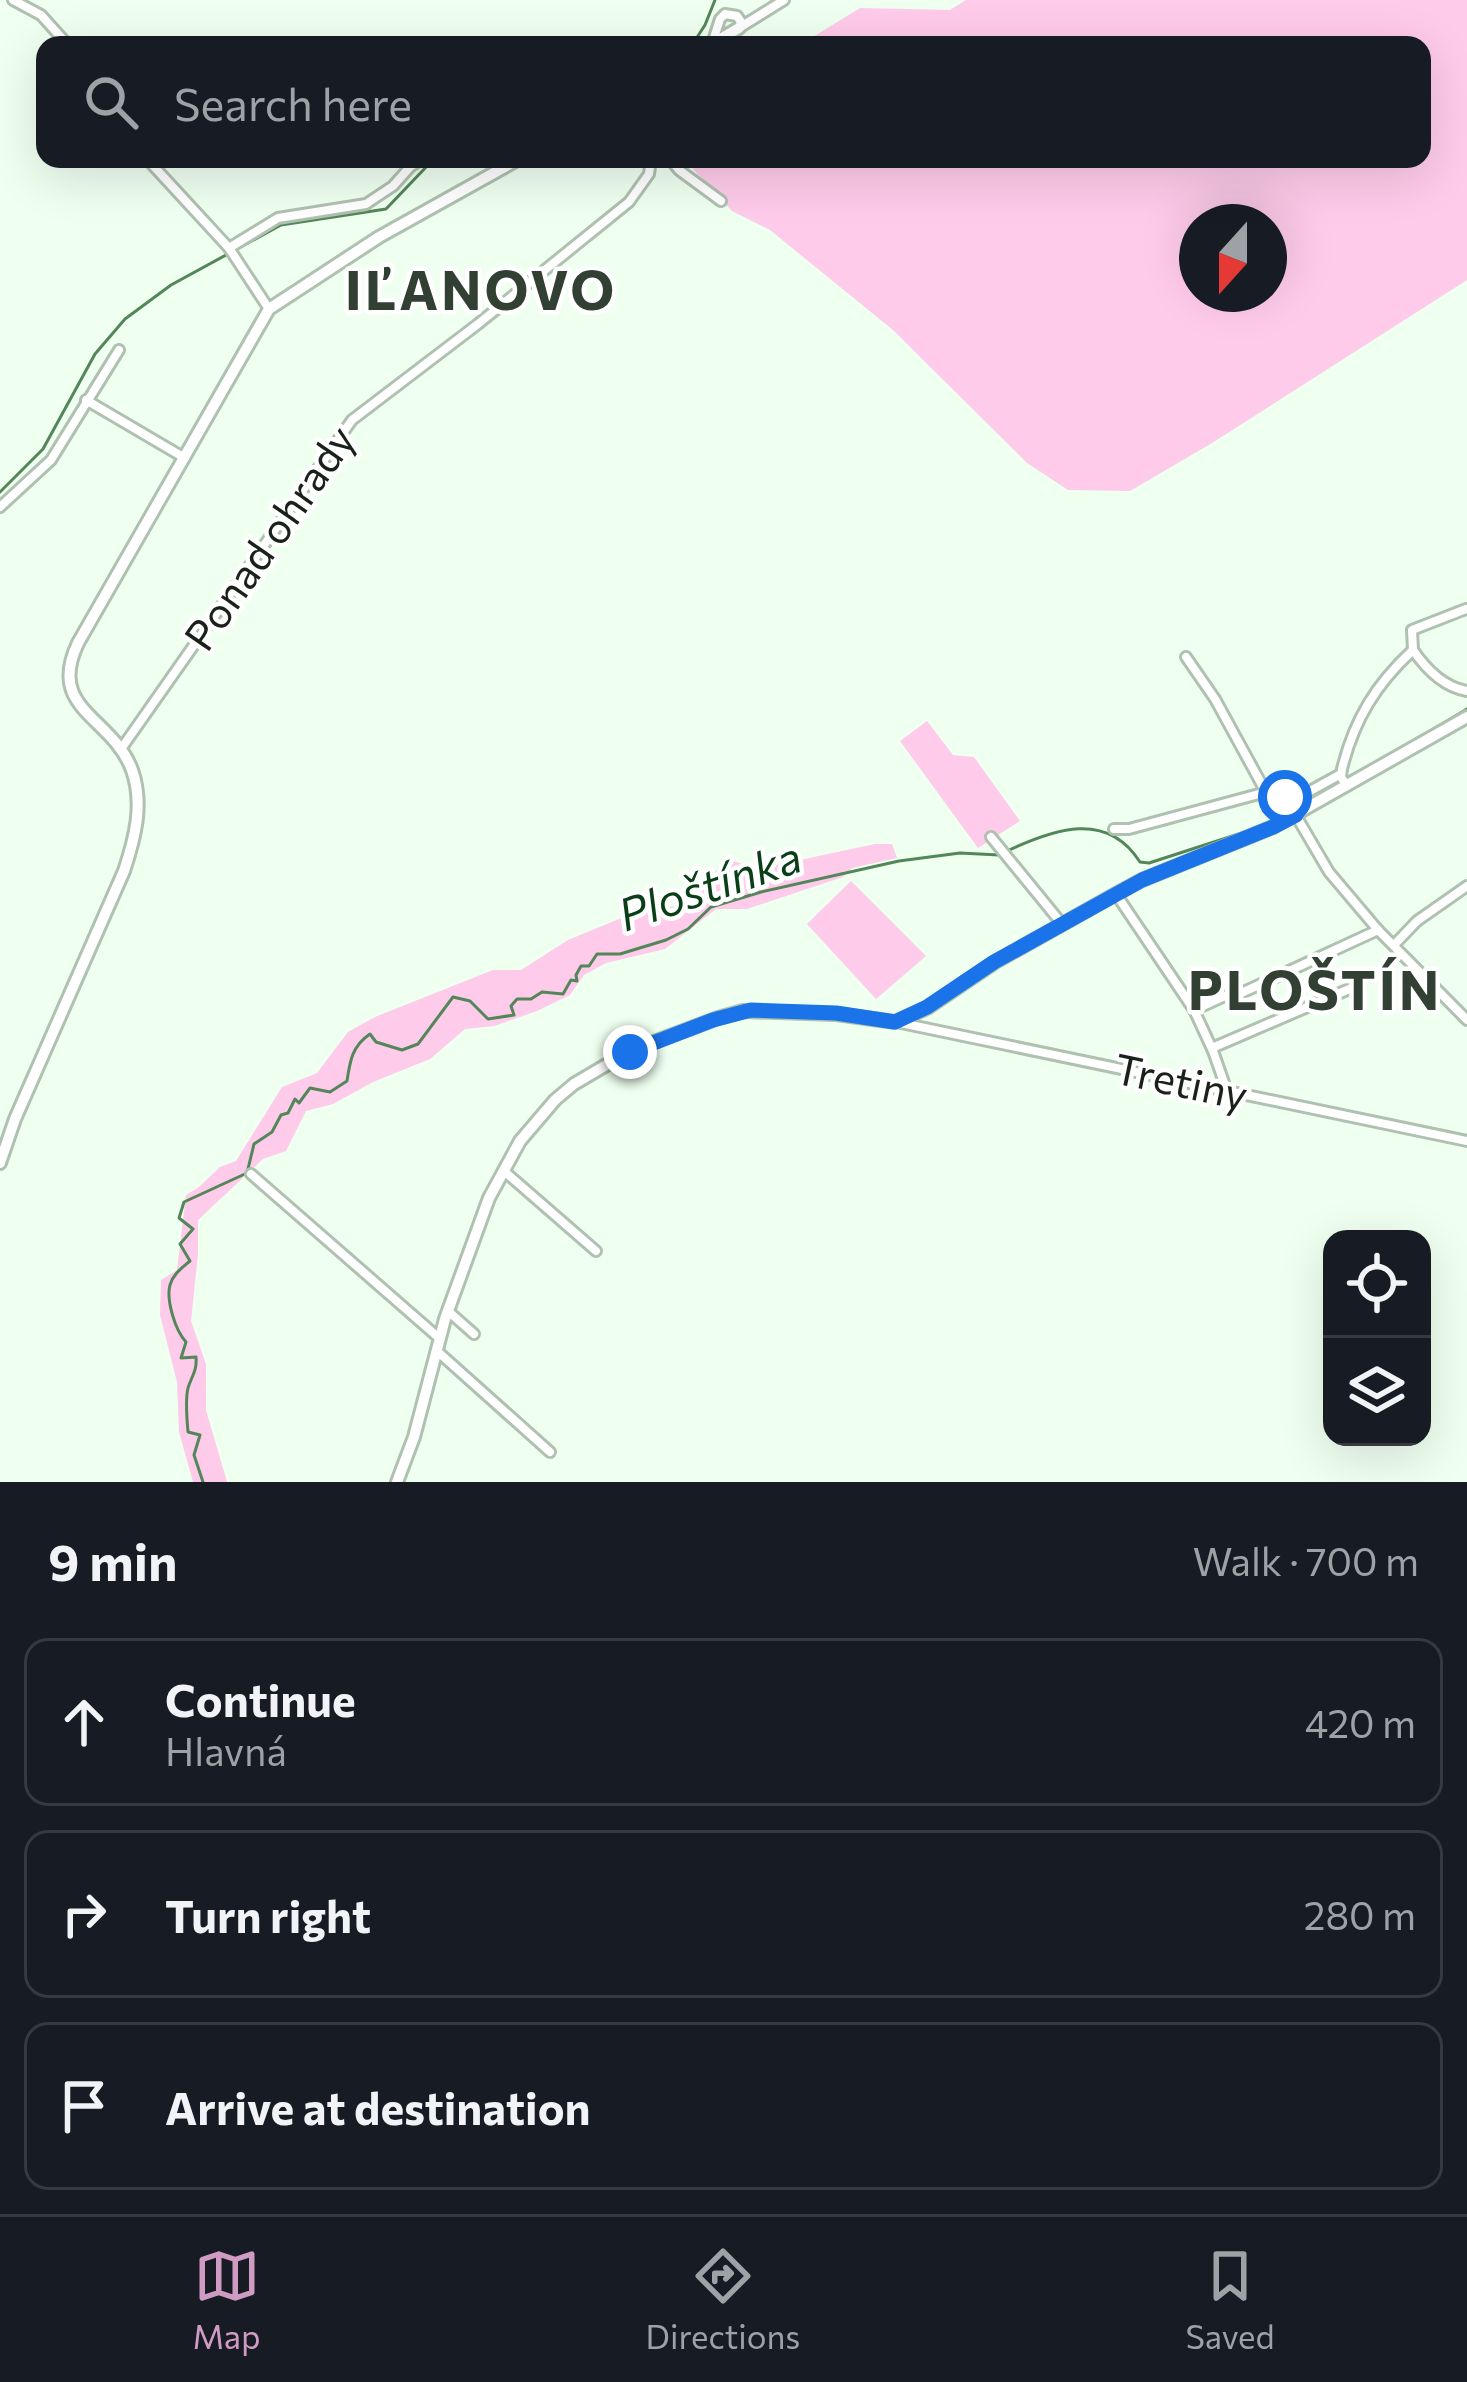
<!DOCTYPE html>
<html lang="en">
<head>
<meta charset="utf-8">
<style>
  :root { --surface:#171b24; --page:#242831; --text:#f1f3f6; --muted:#9ea1a6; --line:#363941; --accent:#d09bc3 }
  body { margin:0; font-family:Commissioner,sans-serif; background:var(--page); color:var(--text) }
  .controls { position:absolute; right:36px; bottom:36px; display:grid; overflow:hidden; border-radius:24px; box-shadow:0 12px 48px #0002 }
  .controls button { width:108px; height:108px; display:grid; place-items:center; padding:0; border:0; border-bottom:3px solid var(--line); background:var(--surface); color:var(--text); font:60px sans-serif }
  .compass { position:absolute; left:1179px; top:204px; width:108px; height:108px; border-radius:50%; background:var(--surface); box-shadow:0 12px 48px #0002; rotate:201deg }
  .stop { position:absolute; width:36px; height:36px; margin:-27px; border:9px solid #1a73e8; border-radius:50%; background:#fff }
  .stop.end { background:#1a73e8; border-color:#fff; box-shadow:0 3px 12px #0008 }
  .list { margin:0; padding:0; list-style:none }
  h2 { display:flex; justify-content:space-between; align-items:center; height:156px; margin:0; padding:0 48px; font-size:51px }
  h2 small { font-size:39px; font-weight:400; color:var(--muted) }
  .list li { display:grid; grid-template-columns:78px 1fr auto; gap:36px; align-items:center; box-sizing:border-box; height:168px; margin:0 24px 24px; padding:0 24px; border:3px solid var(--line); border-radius:24px }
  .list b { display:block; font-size:45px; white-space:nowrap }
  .list p { margin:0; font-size:39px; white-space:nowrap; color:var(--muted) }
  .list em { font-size:39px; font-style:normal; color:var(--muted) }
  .icon { flex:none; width:66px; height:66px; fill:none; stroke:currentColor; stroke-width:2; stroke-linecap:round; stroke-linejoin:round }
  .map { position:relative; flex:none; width:1467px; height:1482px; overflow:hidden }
  .search { position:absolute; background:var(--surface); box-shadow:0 12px 48px #0002; left:36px; right:36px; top:36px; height:132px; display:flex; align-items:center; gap:30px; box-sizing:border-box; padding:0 42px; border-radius:24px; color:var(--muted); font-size:45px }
  .sheet { height:732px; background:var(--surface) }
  nav { display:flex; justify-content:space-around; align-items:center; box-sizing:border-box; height:168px; border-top:3px solid var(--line); background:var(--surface); font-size:33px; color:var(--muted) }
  nav a { display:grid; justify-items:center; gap:6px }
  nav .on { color:var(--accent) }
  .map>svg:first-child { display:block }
  .green { fill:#fecbea; fill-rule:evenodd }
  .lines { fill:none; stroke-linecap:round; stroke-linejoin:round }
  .stream { stroke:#538659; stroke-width:3 }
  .street-casing { stroke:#afc1b0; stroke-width:14 }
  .secondary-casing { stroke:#afc1b0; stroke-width:16 }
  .street { stroke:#fff; stroke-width:8 }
  .secondary { stroke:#fff; stroke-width:10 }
  .route { stroke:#1a73e8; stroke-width:15 }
  .labels { text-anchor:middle; stroke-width:9; stroke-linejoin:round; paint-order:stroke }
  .street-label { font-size:42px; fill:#1a211a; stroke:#fff }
  .water-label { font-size:45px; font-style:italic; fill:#0a3e16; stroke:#fff }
  .district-label { font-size:54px; font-weight:bold; letter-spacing:3px; fill:#314032; stroke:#fff }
</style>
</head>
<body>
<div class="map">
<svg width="1467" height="1482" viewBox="0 0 1467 1482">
  <rect width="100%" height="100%" fill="#effff0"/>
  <g class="green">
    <path d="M966,0H1467V280L1212,443L1130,491L1068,490L1027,463L893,330L770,230L732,211L684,159H1422V45H800L860,8L950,10ZM1197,222H1269V294H1197Z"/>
    <polygon points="927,721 953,755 974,757 1020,821 978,848 900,741"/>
    <polygon points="875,844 892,844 897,858 852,868 843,877 747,909 716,909 665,949 606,963 584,975 570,995 537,1011 494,1026 465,1029 430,1059 373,1082 333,1104 306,1111 286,1151 263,1159 198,1220 198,1254 191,1321 206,1364 206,1410 227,1482 193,1482 179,1432 177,1382 160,1315 161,1280 177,1270 186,1195 199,1187 220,1167 236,1161 282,1087 317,1073 348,1032 375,1017 493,970 521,970 568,940 624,917 694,902 725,858 757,869"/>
    <polygon points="851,881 926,956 876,999 807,924"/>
  </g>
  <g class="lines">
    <g class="stream">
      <polyline points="692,45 705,25 715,0"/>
      <polyline points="0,492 43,449 95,354 125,319 171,285 281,225 386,209 429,164 437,159"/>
      <polyline points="1422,736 1467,709"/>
      <polyline points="1296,805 1393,753"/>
      <polyline points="1260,827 1289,811"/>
      <path d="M1007,851C1054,829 1107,810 1140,862L1149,863L1251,830"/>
      <path d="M203,1482L194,1455L200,1435L188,1432C187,1420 185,1400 188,1388C192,1375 197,1372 196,1357L181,1358L186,1342C175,1330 166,1300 170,1285C173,1274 182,1268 190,1261L180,1244L193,1229L179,1218L184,1202L247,1173L254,1144L272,1132L281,1115L288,1113L295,1099L299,1103L310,1088L330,1092L347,1081C350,1061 352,1046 370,1034L376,1042L402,1050L418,1044L453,997L470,1001L488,1019L514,1015L511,1006L517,999H531L542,992L563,994L571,980L577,981L576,975L581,966H589L597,954H620L666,940L688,929L711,907L761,892L899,861L960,853L999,855"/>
    </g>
    <g class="street-casing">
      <g id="street">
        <polyline points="13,0 41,15 68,45"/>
        <polyline points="712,44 720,19 725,14 737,16 741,22 739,28 784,0"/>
        <polyline points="147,159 229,248 269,309"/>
        <polyline points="670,159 679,170 721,201"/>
        <polyline points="229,248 278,218 366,204 393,186 410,167 422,159"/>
        <polyline points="86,400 183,457"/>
        <polyline points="0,507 51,460 119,350"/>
        <path d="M1413,650C1426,669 1443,687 1467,691"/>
        <polyline points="1186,657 1215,699 1262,785 1285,797 1329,872 1378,930 1467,1020"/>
        <polyline points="121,749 352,420 478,324 629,202 649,174 651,159"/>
        <path d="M1347,786L1341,777L1342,769C1354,720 1376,684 1413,650L1412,630L1466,609"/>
        <polyline points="1290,802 1341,774"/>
        <polyline points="1114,829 1129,829 1270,791"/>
        <polyline points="991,837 1062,924"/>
        <polyline points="1116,894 1194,1010 1213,1051 1227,1091"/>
        <polyline points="1394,945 1417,921 1467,886"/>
        <polyline points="1194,1010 1227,995 1237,995 1378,930"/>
        <polyline points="896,1022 1467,1141"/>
        <polyline points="1212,1048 1354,987"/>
        <polyline points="504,1171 596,1251"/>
        <polyline points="251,1174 439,1338"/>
        <polyline points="448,1311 474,1334"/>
        <polyline points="437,1351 550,1452"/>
      </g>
    </g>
    <g class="secondary-casing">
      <g id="secondary">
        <polyline points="710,45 739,28"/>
        <path d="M0,1163L15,1119L124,871C135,838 144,804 132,770C112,716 46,710 78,643L269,309L379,237L519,159"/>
        <polyline points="397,1482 414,1437 445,1319 489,1198 520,1141 555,1100 574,1084 630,1051 718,1018 743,1011 836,1014 895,1022 927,1008 995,962 1116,894 1142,880 1273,827 1467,717"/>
      </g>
    </g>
    <use href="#street" class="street"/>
    <use href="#secondary" class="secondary"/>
  </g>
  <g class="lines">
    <polyline class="route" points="630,1052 713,1020 751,1010 836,1013 895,1022 927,1007 994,962 1142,880 1273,827 1296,815 1285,797"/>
  </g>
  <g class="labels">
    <g class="street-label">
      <text transform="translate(270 538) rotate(-55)" y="15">Ponad ohrady</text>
      <text transform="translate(1181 1082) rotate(12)" y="15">Tretiny</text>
    </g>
    <g class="water-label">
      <text transform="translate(710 886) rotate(-19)" y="16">Ploštínka</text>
    </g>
    <g class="district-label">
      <text x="481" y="310">IĽANOVO</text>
      <text x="1315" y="1010">PLOŠTÍN</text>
    </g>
  </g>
</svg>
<div class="controls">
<button><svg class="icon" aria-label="locate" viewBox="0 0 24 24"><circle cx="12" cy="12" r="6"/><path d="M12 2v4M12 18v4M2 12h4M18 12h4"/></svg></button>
<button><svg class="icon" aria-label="layers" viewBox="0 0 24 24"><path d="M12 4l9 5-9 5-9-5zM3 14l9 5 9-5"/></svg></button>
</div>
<svg class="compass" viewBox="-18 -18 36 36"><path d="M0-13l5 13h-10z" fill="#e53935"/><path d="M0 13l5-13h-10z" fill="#9ea1a6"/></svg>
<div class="stop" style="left:1285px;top:797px"></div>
<div class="stop end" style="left:630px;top:1052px"></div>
<div class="search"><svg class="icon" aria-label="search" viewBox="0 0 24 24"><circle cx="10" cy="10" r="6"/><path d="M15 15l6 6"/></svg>Search here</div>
</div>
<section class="sheet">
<h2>9 min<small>Walk · 700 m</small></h2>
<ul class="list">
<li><svg class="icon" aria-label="ahead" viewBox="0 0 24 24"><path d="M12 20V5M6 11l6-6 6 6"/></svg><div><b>Continue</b><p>Hlavná</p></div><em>420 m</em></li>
<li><svg class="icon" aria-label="right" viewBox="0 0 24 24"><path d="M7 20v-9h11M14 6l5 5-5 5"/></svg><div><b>Turn right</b></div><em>280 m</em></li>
<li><svg class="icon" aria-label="arrive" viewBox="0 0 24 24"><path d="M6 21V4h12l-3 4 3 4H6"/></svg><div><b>Arrive at destination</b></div></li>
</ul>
</section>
<nav>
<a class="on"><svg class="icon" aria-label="map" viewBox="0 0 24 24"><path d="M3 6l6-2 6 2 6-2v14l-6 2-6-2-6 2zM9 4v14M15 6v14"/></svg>Map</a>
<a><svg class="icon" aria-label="directions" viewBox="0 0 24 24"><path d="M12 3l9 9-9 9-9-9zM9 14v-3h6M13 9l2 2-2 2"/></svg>Directions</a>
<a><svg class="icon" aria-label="saved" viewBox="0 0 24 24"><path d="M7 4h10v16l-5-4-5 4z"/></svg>Saved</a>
</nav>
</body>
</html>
